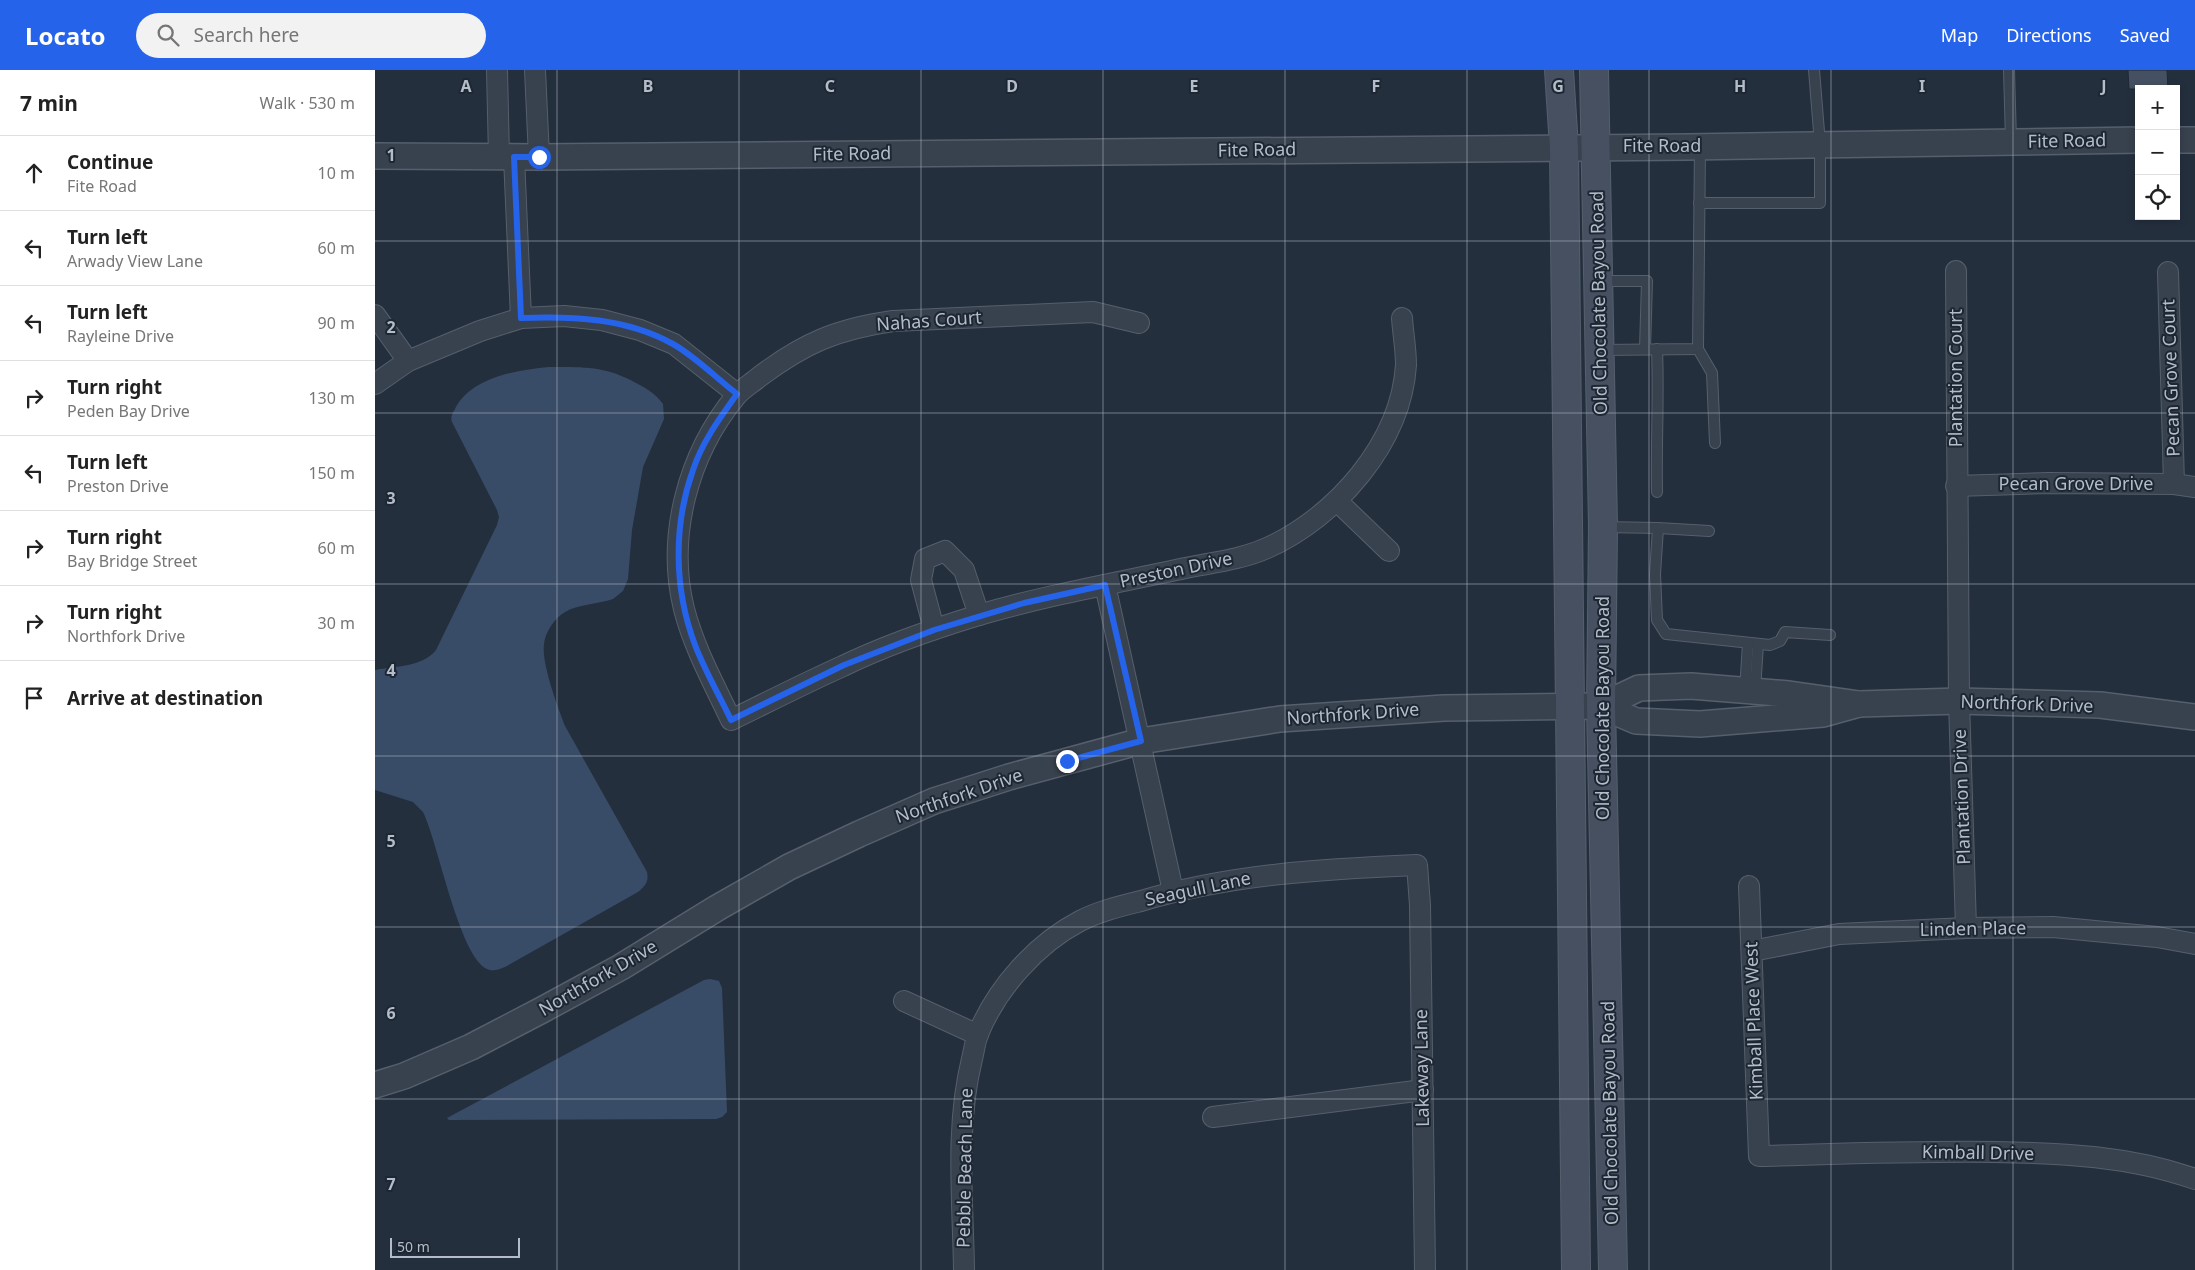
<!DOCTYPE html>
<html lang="en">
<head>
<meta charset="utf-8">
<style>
  :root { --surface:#fff; --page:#f2f2f2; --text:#222; --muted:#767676; --line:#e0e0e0; --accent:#2563eb }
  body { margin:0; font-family:"Noto Sans",sans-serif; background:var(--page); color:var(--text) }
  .controls { position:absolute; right:15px; top:15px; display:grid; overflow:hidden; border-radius:0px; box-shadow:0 2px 8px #0003 }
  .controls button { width:45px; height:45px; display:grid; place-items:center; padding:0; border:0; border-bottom:1px solid var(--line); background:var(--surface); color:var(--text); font:25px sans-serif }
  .scale { position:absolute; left:15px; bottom:12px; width:130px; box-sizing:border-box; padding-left:5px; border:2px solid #b4bcc9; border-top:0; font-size:14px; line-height:18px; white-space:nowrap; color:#b4bcc9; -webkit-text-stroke:4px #1d2633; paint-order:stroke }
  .stop { position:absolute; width:15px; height:15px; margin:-11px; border:4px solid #2563eb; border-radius:50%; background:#fff }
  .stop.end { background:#2563eb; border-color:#fff; box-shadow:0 1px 5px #0008 }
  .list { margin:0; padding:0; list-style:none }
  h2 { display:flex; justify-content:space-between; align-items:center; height:65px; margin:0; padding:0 20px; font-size:21px }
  h2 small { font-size:16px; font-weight:400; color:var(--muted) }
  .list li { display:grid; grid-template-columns:32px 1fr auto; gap:15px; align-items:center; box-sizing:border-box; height:75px; padding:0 20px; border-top:1px solid var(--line) }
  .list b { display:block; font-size:19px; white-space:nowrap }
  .list p { margin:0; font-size:16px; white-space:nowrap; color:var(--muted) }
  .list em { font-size:16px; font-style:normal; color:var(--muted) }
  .icon { flex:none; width:28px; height:28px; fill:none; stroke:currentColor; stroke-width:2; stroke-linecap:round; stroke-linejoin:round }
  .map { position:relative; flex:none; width:1820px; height:1200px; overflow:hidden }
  header { display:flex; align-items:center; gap:30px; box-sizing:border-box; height:70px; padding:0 25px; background:var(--accent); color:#fff }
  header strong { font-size:24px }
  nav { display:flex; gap:28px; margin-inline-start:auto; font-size:18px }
  .search { width:350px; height:45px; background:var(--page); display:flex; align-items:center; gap:12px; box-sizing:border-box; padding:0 18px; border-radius:28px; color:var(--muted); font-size:19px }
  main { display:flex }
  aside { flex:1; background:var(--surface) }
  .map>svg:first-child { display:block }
  .water { fill:#394c67 }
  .building { fill:#455162; stroke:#1f2835 }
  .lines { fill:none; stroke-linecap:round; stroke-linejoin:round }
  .service-casing { stroke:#565f6c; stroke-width:12 }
  .minor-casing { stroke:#565f6c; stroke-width:22 }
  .tertiary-casing { stroke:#565f6c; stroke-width:28 }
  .secondary-casing { stroke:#565f6c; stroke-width:30 }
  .service { stroke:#38414e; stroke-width:10 }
  .minor { stroke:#38414e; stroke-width:20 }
  .tertiary { stroke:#38414e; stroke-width:25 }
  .secondary { stroke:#465061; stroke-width:28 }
  .route { stroke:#2563eb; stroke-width:6 }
  .grid { fill:none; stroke:#b4bcc9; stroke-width:1; stroke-opacity:0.55 }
  .labels { text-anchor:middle; stroke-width:4; stroke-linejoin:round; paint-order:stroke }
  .street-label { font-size:18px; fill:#b4bcc9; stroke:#1d2633 }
  .grid-label { font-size:16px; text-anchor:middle; font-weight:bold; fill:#b4bcc9; stroke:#1d2633; stroke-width:4; stroke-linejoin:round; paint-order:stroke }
</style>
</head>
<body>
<header>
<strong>Locato</strong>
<div class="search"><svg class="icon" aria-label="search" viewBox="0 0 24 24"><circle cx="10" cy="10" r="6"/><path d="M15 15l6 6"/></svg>Search here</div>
<nav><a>Map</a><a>Directions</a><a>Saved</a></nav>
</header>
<main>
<aside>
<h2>7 min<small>Walk · 530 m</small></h2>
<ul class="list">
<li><svg class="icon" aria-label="ahead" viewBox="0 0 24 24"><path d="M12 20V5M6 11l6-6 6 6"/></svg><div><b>Continue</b><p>Fite Road</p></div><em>10 m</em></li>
<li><svg class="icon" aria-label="left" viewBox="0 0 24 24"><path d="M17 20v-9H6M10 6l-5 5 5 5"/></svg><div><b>Turn left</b><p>Arwady View Lane</p></div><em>60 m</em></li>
<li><svg class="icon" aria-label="left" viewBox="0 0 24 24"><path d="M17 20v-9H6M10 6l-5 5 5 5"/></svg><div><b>Turn left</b><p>Rayleine Drive</p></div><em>90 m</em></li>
<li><svg class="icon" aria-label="right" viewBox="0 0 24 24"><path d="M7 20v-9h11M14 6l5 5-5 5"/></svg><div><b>Turn right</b><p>Peden Bay Drive</p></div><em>130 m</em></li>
<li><svg class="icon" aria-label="left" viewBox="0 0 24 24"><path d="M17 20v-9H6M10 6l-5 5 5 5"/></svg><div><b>Turn left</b><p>Preston Drive</p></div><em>150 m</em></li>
<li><svg class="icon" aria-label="right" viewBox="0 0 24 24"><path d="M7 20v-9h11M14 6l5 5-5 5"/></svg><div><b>Turn right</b><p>Bay Bridge Street</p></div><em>60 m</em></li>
<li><svg class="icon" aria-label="right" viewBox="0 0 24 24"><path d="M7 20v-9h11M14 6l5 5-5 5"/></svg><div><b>Turn right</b><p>Northfork Drive</p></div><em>30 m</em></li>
<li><svg class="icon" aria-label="arrive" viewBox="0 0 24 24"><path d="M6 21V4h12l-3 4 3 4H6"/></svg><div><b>Arrive at destination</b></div></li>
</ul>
</aside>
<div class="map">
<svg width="1820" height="1200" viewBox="0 0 1820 1200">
  <rect width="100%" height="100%" fill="#242f3e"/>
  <g class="water">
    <path d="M174,297C208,297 231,296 261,313C271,318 281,324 288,334L289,349L268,397L257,460L253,509L248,521L238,529C223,534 204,534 190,542C180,548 170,562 169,574C166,593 183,637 190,656L272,802C274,812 270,816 263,822L130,897C125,899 118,902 112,899C84,886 63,772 48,742L38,732L0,720V600C20,596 48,597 61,580L122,455L124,447L122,440L77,352C75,346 78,343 81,337C98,307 142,300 174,297Z"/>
    <polygon points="335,909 344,911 347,918 352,1042 347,1047 341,1049 74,1050 72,1048 329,910"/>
  </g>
  <polygon class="building" points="1753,0 1792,0 1793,19 1754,19"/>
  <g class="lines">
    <g class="service-casing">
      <g id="service">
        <polyline points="1634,0 1636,71"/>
        <polyline points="1324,133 1445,133 1445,74 1439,0"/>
        <polyline points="1225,211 1272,211 1270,279"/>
        <polyline points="1323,279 1337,303 1340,373"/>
        <polyline points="1226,280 1323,279 1325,77"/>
        <path d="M1282,422C1281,374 1284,327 1282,279"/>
        <polyline points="1229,457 1283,458 1280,504 1282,550 1291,564 1395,575 1405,571 1410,562 1455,565"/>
        <polyline points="1283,458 1334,461"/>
        <polyline points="1380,620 1383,574"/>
        <polyline points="1370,621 1373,573"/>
      </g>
    </g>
    <g class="minor-casing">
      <g id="minor">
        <polyline points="122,0 124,87"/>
        <polyline points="160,0 164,87"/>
        <polyline points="139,87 146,248"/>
        <polyline points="1581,201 1584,631 1591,858"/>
        <polyline points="1793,202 1799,414"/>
        <polyline points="0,245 33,291"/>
        <path d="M764,253L718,242L518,251C462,259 429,273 384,307C377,313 367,319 361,326C313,384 291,466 309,539C319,578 339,614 356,650C393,632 430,613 468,596C511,575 558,559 604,545C669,526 735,514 801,500C831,493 863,491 892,478C961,447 1026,373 1031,295C1031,279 1028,263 1027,248"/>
        <polyline points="0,314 33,291 105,261 146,248 189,246 227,250 265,260 299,274 362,324"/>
        <polyline points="1581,416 1674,413 1799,414 1820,417"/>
        <polyline points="962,431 1014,481"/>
        <polyline points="730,515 798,821"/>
        <polyline points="559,559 546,510 550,489 570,481 589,500 604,545"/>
        <path d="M1374,816L1384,1086C1462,1084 1540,1081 1619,1082C1687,1083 1755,1086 1820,1109"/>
        <polyline points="1377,881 1464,864 1591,858 1678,857 1782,867 1820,874"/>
        <polyline points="529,931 603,965"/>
        <polyline points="838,1047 1048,1020"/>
        <path d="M589,1200C588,1131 580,1057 597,989C599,981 600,972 603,964C622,918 661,874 705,851C724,841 746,836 766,831C856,804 949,799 1042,795L1045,835L1050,1200"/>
      </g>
    </g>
    <g class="tertiary-casing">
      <g id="tertiary">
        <polyline points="1801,70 1820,70"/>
        <polyline points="0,86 164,87 1313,77 1764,70"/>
        <polyline points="1226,636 1264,618 1316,616 1414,624 1484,634 1584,631 1725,635 1820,647"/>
        <polyline points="0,1015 29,1006 96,977 167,940 246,897 342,838 414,797 484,764 559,731 634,707 766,671 905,649 1069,638 1226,636 1261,651 1325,654 1448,644 1484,634"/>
      </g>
    </g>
    <g class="secondary-casing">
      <g id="secondary">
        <polyline points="1184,0 1189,77 1201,1200"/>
        <polyline points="1219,0 1228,456 1226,636 1238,1200"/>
      </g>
    </g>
    <use href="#service" class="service"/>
    <use href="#minor" class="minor"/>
    <use href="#tertiary" class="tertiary"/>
    <use href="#secondary" class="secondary"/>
  </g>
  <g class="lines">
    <path class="route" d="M164,87H139L146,248C198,246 251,248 298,274C321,287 341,308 362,324C345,348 327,372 318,400C298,456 299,519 320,575C330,601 344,625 356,650L469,595L559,560L649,533L730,515L766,671L692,691"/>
  </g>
  <path class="grid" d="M182,0V1200M364,0V1200M546,0V1200M728,0V1200M910,0V1200M1092,0V1200M1274,0V1200M1456,0V1200M1638,0V1200M0,171H1820M0,343H1820M0,514H1820M0,686H1820M0,857H1820M0,1029H1820"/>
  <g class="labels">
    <g class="street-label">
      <text transform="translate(1692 71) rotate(-1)" y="6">Fite Road</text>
      <text x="1287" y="82">Fite Road</text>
      <text transform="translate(882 80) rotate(-1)" y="6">Fite Road</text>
      <text transform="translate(477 84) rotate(-1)" y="6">Fite Road</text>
      <text transform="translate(1224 233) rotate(-91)" y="6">Old Chocolate Bayou Road</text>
      <text transform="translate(554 251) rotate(-4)" y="6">Nahas Court</text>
      <text transform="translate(1581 308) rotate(-90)" y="6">Plantation Court</text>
      <text transform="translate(1796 308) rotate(-92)" y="6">Pecan Grove Court</text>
      <text x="1701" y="420">Pecan Grove Drive</text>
      <text transform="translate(801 500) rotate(-12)" y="6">Preston Drive</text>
      <text transform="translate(1652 634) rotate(2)" y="6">Northfork Drive</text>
      <text transform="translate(1228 638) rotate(-90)" y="6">Old Chocolate Bayou Road</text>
      <text transform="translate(978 644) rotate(-4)" y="6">Northfork Drive</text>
      <text transform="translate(584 726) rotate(-19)" y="6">Northfork Drive</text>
      <text transform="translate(1587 727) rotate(-92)" y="6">Plantation Drive</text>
      <text transform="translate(823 819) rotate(-12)" y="6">Seagull Lane</text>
      <text transform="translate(1598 859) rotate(-1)" y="6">Linden Place</text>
      <text transform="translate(223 908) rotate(-30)" y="6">Northfork Drive</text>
      <text transform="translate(1379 951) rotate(-92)" y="6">Kimball Place West</text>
      <text transform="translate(1047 998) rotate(-91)" y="6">Lakeway Lane</text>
      <text transform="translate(1235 1043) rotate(-91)" y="6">Old Chocolate Bayou Road</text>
      <text transform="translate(1603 1083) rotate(1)" y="6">Kimball Drive</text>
      <text transform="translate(590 1098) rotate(-89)" y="6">Pebble Beach Lane</text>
    </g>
  </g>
  <g class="grid-label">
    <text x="91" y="22">A</text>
    <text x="273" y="22">B</text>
    <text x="455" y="22">C</text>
    <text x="637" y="22">D</text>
    <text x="819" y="22">E</text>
    <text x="1001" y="22">F</text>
    <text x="1183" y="22">G</text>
    <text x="1365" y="22">H</text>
    <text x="1547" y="22">I</text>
    <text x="1729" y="22">J</text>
    <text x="16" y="91">1</text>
    <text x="16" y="263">2</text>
    <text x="16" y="434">3</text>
    <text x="16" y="606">4</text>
    <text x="16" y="777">5</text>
    <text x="16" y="949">6</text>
    <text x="16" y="1120">7</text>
  </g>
</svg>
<div class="controls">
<button>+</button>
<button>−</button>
<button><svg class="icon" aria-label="locate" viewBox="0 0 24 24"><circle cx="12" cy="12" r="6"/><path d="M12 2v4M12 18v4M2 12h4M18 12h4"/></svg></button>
</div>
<div class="scale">50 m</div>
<div class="stop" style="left:164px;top:87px"></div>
<div class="stop end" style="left:692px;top:691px"></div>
</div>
</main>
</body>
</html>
